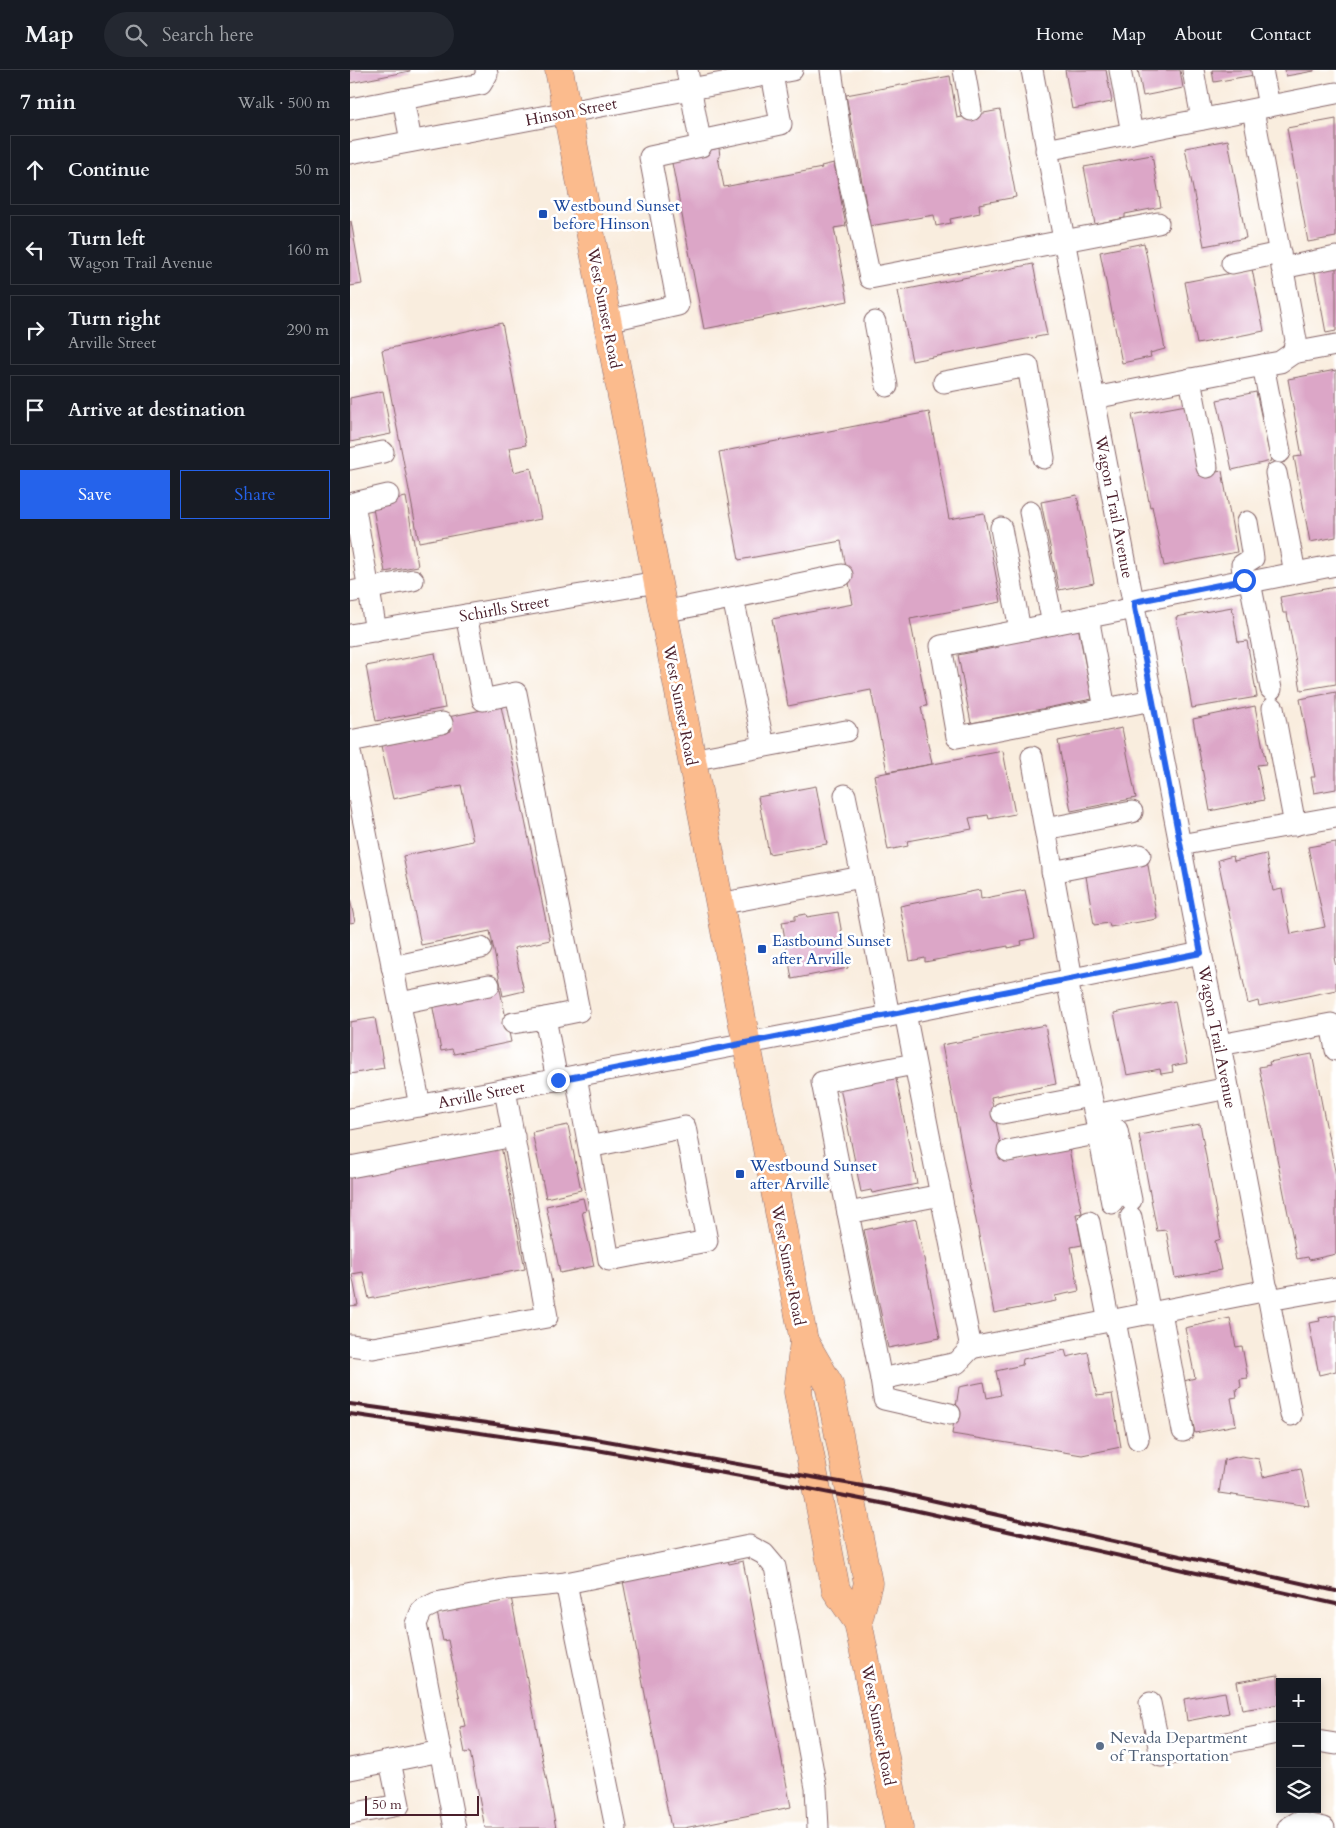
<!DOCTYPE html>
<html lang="en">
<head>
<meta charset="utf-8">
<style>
  :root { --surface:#171b24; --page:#242831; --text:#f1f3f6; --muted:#9ea1a6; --line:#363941; --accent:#2563eb }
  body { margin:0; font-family:Cardo,serif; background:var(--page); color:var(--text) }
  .controls { position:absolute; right:15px; bottom:15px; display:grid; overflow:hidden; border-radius:0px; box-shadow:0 2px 8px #0003 }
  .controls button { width:45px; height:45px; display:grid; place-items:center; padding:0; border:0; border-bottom:1px solid var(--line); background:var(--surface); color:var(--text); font:25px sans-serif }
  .scale { position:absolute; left:15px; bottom:12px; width:114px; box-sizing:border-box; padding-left:5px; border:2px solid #4a1f2b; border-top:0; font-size:14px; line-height:18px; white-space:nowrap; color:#4a1f2b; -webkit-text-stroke:4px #fff; paint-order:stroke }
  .stop { position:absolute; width:15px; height:15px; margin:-11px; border:4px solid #2563eb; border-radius:50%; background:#fff }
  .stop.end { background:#2563eb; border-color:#fff; box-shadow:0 1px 5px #0008 }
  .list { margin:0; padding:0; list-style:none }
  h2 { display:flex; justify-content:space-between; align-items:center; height:65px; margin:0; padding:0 20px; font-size:21px }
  h2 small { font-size:16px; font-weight:400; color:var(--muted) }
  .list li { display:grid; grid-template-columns:32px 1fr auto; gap:15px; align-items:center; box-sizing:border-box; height:70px; margin:0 10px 10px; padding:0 10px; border:1px solid var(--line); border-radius:0px }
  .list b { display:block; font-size:19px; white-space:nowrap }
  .list p { margin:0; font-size:16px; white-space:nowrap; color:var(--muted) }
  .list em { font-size:16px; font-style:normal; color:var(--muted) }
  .actions { display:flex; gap:10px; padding:15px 20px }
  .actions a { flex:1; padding:11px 0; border:1px solid var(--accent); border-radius:0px; text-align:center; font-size:18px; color:var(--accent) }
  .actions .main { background:var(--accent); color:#fff }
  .icon { flex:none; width:28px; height:28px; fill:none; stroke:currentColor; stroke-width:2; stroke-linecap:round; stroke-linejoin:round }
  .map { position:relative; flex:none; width:986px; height:1758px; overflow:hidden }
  header { display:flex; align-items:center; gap:30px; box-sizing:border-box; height:70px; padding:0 25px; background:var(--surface); border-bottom:1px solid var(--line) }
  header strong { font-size:24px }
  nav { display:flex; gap:28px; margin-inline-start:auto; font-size:18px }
  .search { width:350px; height:45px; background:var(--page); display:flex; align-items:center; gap:12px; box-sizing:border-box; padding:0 18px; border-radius:28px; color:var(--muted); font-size:19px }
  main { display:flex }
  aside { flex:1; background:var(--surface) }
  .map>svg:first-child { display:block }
  .building { fill:#dca6c7 }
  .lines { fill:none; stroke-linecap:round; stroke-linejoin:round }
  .minor-casing { stroke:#87676a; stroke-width:23 }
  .major-casing { stroke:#87676a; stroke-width:29 }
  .minor { stroke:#fff; stroke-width:21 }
  .major { stroke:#fbbb8d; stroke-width:28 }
  .rail { stroke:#4a1f2b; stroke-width:4 }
  .route { stroke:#2563eb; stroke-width:6 }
  .transit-dot { fill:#1a4fb4; stroke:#fff; stroke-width:2 }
  .service-dot { fill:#5c6f8a; stroke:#fff; stroke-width:2 }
  .labels { text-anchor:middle; stroke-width:5; stroke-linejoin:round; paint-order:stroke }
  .street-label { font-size:16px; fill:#4a1f2b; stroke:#fff }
  .transit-label { font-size:16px; fill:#164399; stroke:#fff; text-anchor:start }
  .service-label { font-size:16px; fill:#4e5e75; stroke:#fff; text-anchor:start }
</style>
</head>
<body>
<header>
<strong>Map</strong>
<div class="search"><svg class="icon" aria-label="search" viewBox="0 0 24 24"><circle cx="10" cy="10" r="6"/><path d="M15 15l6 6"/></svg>Search here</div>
<nav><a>Home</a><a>Map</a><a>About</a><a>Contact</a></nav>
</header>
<main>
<aside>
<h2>7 min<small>Walk · 500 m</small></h2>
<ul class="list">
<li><svg class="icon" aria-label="ahead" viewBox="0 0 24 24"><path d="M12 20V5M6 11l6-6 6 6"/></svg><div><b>Continue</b></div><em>50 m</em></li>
<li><svg class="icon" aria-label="left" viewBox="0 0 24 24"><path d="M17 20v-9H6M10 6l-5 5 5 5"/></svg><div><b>Turn left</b><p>Wagon Trail Avenue</p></div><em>160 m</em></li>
<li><svg class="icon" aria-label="right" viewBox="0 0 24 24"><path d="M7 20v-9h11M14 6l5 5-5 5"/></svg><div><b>Turn right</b><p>Arville Street</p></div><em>290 m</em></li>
<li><svg class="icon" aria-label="arrive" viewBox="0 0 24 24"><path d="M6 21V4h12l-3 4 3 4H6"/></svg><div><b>Arrive at destination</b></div></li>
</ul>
<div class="actions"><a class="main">Save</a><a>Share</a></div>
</aside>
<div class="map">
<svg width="986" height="1758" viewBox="0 0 986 1758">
  <rect width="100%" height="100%" fill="#fff"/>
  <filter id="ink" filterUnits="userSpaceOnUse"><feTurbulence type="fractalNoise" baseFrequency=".02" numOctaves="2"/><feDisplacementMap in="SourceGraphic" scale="10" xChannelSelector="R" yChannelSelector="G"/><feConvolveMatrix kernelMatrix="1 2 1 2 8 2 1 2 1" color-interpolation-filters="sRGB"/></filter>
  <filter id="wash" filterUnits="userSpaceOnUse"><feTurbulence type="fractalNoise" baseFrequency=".0096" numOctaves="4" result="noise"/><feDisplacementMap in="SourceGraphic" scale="20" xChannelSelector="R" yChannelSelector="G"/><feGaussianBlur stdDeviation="1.12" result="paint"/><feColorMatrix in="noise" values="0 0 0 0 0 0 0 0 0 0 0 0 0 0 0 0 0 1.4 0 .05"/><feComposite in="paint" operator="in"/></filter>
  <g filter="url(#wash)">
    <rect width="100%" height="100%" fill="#f9edde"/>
    <g id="blocks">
      <g class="building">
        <polygon points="0,0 60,0 60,1 0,13"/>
        <polygon points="715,0 756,0 762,32 722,39"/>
        <polygon points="788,0 830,0 833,18 793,26"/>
        <polygon points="862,0 903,0 904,5 864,12"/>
        <polygon points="935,0 964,0 964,1 936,6"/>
        <polygon points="600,6 607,48 650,40 666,127 629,134 630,143 600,149 601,153 586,156 584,145 520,156 496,25"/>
        <polygon points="986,49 986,167 958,172 937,58"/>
        <polygon points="878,70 896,168 854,176 835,78"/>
        <polygon points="369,78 370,87 368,87 374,117 472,98 471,96 484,93 496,156 484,158 498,231 354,259 321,88"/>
        <polygon points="802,85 811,137 775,144 775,148 745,154 734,97"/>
        <polygon points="1,151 12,214 0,216 0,152"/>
        <polygon points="794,173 815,279 800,283 801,287 772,293 750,182"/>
        <polygon points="683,194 697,265 562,291 548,221"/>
        <polygon points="986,194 986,261 976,263 964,198"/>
        <polygon points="902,199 914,261 847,274 835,212"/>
        <polygon points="152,253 176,375 159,378 164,402 181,398 191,449 69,472 32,280"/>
        <polygon points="986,300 986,467 960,472 944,387 952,386 938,309"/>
        <polygon points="33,321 41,364 0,372 0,328"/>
        <polygon points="906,322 921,391 882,400 867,330"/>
        <polygon points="836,335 849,405 872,401 887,482 814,496 802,436 800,437 782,345"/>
        <polygon points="579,342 599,449 634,443 651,532 560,549 577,636 571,637 582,694 537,702 521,620 438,636 422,549 503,534 491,471 389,490 369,382"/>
        <polygon points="727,425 744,513 709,520 691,432"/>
        <polygon points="56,427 68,496 35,502 22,433"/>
        <polygon points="986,517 986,614 951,620 937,543 933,543 930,527"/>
        <polygon points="882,537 888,572 897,571 907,627 842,638 826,547"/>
        <polygon points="727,551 742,629 621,653 608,585 649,577 647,566"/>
        <polygon points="85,583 95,638 26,651 16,596"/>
        <polygon points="986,622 986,719 964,723 961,707 965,707 950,629"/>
        <polygon points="151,636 200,870 164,878 174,921 153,926 140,861 71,875 53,786 123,771 111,715 43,729 31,676 101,661 98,647"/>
        <polygon points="905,636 916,694 907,695 914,730 860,741 843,649"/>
        <polygon points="772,658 786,728 721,741 708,671"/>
        <polygon points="653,681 665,744 639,749 638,745 619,748 622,759 557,771 558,776 538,780 524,705"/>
        <polygon points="466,716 477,774 419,784 408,727"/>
        <polygon points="986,772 986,887 984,888 986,897 986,920 909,936 908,931 898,934 868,790 883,786 884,791 916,784 923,821 932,819 941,864 975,857 958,777"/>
        <polygon points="797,789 807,849 760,857 759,853 744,855 735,800"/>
        <polygon points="630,820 631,829 675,820 685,868 671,871 672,875 658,878 658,876 575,892 575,888 560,891 550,836"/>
        <polygon points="0,829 5,852 0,853"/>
        <polygon points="488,842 498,898 442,909 432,852 445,850 445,846 456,844 457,847"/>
        <polygon points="150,920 161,972 104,984 102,979 91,981 82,933"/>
        <polygon points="825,931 837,993 822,996 823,1002 811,1004 810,999 777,1005 764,943"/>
        <polygon points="25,948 34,998 0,1004 0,952"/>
        <polygon points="695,955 706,1014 641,1027 654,1092 719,1079 732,1143 726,1144 732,1175 721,1177 729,1221 705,1226 706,1231 644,1243 592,975"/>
        <polygon points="962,984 986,1106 986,1184 959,1190 958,1187 947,1189 909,997 920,995 919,992"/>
        <polygon points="545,1004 567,1114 522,1123 521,1120 511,1122 490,1017"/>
        <polygon points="850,1054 871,1169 865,1171 871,1200 825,1208 816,1160 807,1161 789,1065"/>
        <polygon points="218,1055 231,1120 196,1128 182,1062"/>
        <polygon points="151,1076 175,1199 19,1229 13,1202 2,1204 8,1235 0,1236 0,1106"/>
        <polygon points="233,1128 236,1141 232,1142 244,1196 210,1203 196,1136"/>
        <polygon points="566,1149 590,1268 538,1278 514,1160"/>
        <polygon points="986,1245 986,1301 969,1305 959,1253 970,1251 969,1248"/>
        <polygon points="880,1248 886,1277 892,1276 898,1308 890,1309 891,1317 886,1319 887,1327 881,1328 886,1355 845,1363 834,1311 845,1308 835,1258"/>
        <polygon points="715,1280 717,1287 738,1282 747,1326 762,1324 771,1377 732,1385 602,1364 609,1317 634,1312 637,1328 651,1325 646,1301 672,1295 673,1289"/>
        <polygon points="891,1386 909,1389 913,1407 951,1399 959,1436 869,1423 874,1390"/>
        <polygon points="377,1485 379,1494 393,1491 441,1737 334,1758 321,1758 272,1506"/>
        <polygon points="161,1527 206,1758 135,1758 120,1682 115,1683 110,1657 115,1656 98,1570 93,1571 87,1542"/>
        <polygon points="928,1605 930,1634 892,1640 887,1612"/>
        <polygon points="875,1622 879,1643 837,1651 834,1629"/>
      </g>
    </g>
  </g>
  <g filter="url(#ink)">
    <use href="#blocks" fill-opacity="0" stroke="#87676a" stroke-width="1"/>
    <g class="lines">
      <g class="minor-casing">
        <g id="minor">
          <polyline points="481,0 492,76 520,208 808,153"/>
          <polyline points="614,0 621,40"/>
          <polyline points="682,0 753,376 851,883 870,975 941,1345"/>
          <polyline points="770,0 782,63"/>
          <polyline points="843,0 852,49"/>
          <polyline points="912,0 919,36"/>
          <polyline points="0,39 53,29"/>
          <polyline points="903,40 946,270 943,283"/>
          <polyline points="61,71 53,29 131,14 137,4 136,0"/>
          <polyline points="350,71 431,54 422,4"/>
          <polyline points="696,80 986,23"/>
          <polyline points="0,83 442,0"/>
          <polyline points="882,193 930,183"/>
          <polyline points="932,198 986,187"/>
          <polyline points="257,251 328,235 300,87 351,76 337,0"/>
          <polyline points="525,252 537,316"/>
          <polyline points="913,295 930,292 943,283 986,275"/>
          <polyline points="840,309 857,397"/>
          <polyline points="594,312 678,296 694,388"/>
          <polyline points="744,328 913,295 930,382"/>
          <polyline points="0,389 33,382"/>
          <polyline points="926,403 945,503"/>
          <polyline points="680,442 703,554"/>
          <polyline points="651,458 670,560"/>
          <polyline points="894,510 892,495 903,488 897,452"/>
          <polyline points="900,512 921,619"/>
          <polyline points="0,522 63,510"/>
          <polyline points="383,528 414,676"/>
          <polyline points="784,532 894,510 900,512 986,495"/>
          <polyline points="785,538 591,576 607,667 803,630"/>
          <polyline points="313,542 492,505"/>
          <polyline points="116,545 133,630 166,623 229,941 195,948"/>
          <polyline points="738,547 755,639"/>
          <polyline points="26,561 4,433 38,425"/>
          <polyline points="0,565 307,512"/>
          <polyline points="923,638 945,755"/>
          <polyline points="0,671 92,653"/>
          <polyline points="0,682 70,1036"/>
          <polyline points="682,687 722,909"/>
          <polyline points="341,690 496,661"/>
          <polyline points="695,759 782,742"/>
          <polyline points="830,775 986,747"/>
          <polyline points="702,802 790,785"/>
          <polyline points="512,807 539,946"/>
          <polyline points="369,834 512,807 495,725"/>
          <polyline points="42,897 131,878"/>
          <polyline points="717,910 745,1045 878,1018"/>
          <polyline points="50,933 139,915"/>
          <polyline points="555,943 621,1278 607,1293 531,1309 472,1012 564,994"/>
          <polyline points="163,953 195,948 207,1010"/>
          <polyline points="870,975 981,954 986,980"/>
          <polyline points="226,1006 239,1077 335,1057 357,1171 259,1190 239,1077"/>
          <polyline points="652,1043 740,1026"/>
          <polyline points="0,1049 555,943 851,883"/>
          <polyline points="746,1050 762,1133"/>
          <polyline points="658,1081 767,1060 781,1130"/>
          <polyline points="0,1097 164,1066"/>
          <polyline points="498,1143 591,1125"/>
          <polyline points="781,1147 800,1244"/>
          <polyline points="739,1152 759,1252"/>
          <polyline points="919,1230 986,1218"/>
          <polyline points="811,1242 833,1361"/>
          <polyline points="765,1251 788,1369"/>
          <polyline points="0,1275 23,1278 197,1247 155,1020"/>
          <polyline points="621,1278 918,1220"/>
          <polyline points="531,1309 534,1329 600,1344"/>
          <polyline points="216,1513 266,1758"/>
          <polyline points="800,1633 811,1686 927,1663"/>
          <polyline points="967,1671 986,1674"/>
          <polyline points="0,1699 91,1681"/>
          <polyline points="0,1744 49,1735 40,1691"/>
          <polyline points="105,1758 66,1554 72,1540 86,1533 158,1519 216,1513 399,1476 414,1484 425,1497 466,1718 468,1758"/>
          <polyline points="938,1758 948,1752 974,1758"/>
        </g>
      </g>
      <g class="major-casing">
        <g id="major">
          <polyline points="209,0 454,1271 448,1322 486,1520 508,1552 549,1758"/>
          <polyline points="454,1271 479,1314 518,1513 508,1552"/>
        </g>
      </g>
      <use href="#minor" class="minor"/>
      <use href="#major" class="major"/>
      <g class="rail">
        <polyline points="0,1334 223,1365 541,1421 986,1521"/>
        <polyline points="0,1344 247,1380 429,1413 541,1435 986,1534"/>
      </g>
    </g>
  </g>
  <g class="lines" filter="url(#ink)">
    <polyline class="route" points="208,1010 851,883 784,532 894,510"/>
  </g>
  <g class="transit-dot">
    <rect x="188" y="139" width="10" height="10" rx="2.5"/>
    <rect x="407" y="874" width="10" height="10" rx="2.5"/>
    <rect x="385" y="1099" width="10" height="10" rx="2.5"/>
  </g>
  <circle class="service-dot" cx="750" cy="1676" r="5"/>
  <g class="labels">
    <g class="street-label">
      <text transform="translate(221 41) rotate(-11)" y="6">Hinson Street</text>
      <text transform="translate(255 238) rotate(79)" y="6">West Sunset Road</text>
      <text transform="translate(765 437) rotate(79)" y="6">Wagon Trail Avenue</text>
      <text transform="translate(154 538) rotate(-10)" y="6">Schirlls Street</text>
      <text transform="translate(331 635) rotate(79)" y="6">West Sunset Road</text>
      <text transform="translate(868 967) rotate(79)" y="6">Wagon Trail Avenue</text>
      <text transform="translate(131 1024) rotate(-11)" y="6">Arville Street</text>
      <text transform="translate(439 1195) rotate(79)" y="6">West Sunset Road</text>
      <text transform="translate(529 1655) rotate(79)" y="6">West Sunset Road</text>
    </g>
    <g class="transit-label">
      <text x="203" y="141">Westbound Sunset<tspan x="203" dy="18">before Hinson</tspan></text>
      <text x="422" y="876">Eastbound Sunset<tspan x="422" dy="18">after Arville</tspan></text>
      <text x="400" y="1101">Westbound Sunset<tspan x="400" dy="18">after Arville</tspan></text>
    </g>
    <g class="service-label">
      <text x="760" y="1673">Nevada Department<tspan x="760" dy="18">of Transportation</tspan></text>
    </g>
  </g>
</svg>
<div class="controls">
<button>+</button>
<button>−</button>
<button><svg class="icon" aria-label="layers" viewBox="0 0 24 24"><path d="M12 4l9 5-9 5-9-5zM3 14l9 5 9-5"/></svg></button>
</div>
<div class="scale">50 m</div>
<div class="stop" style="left:894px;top:510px"></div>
<div class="stop end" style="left:208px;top:1010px"></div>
</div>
</main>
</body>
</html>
